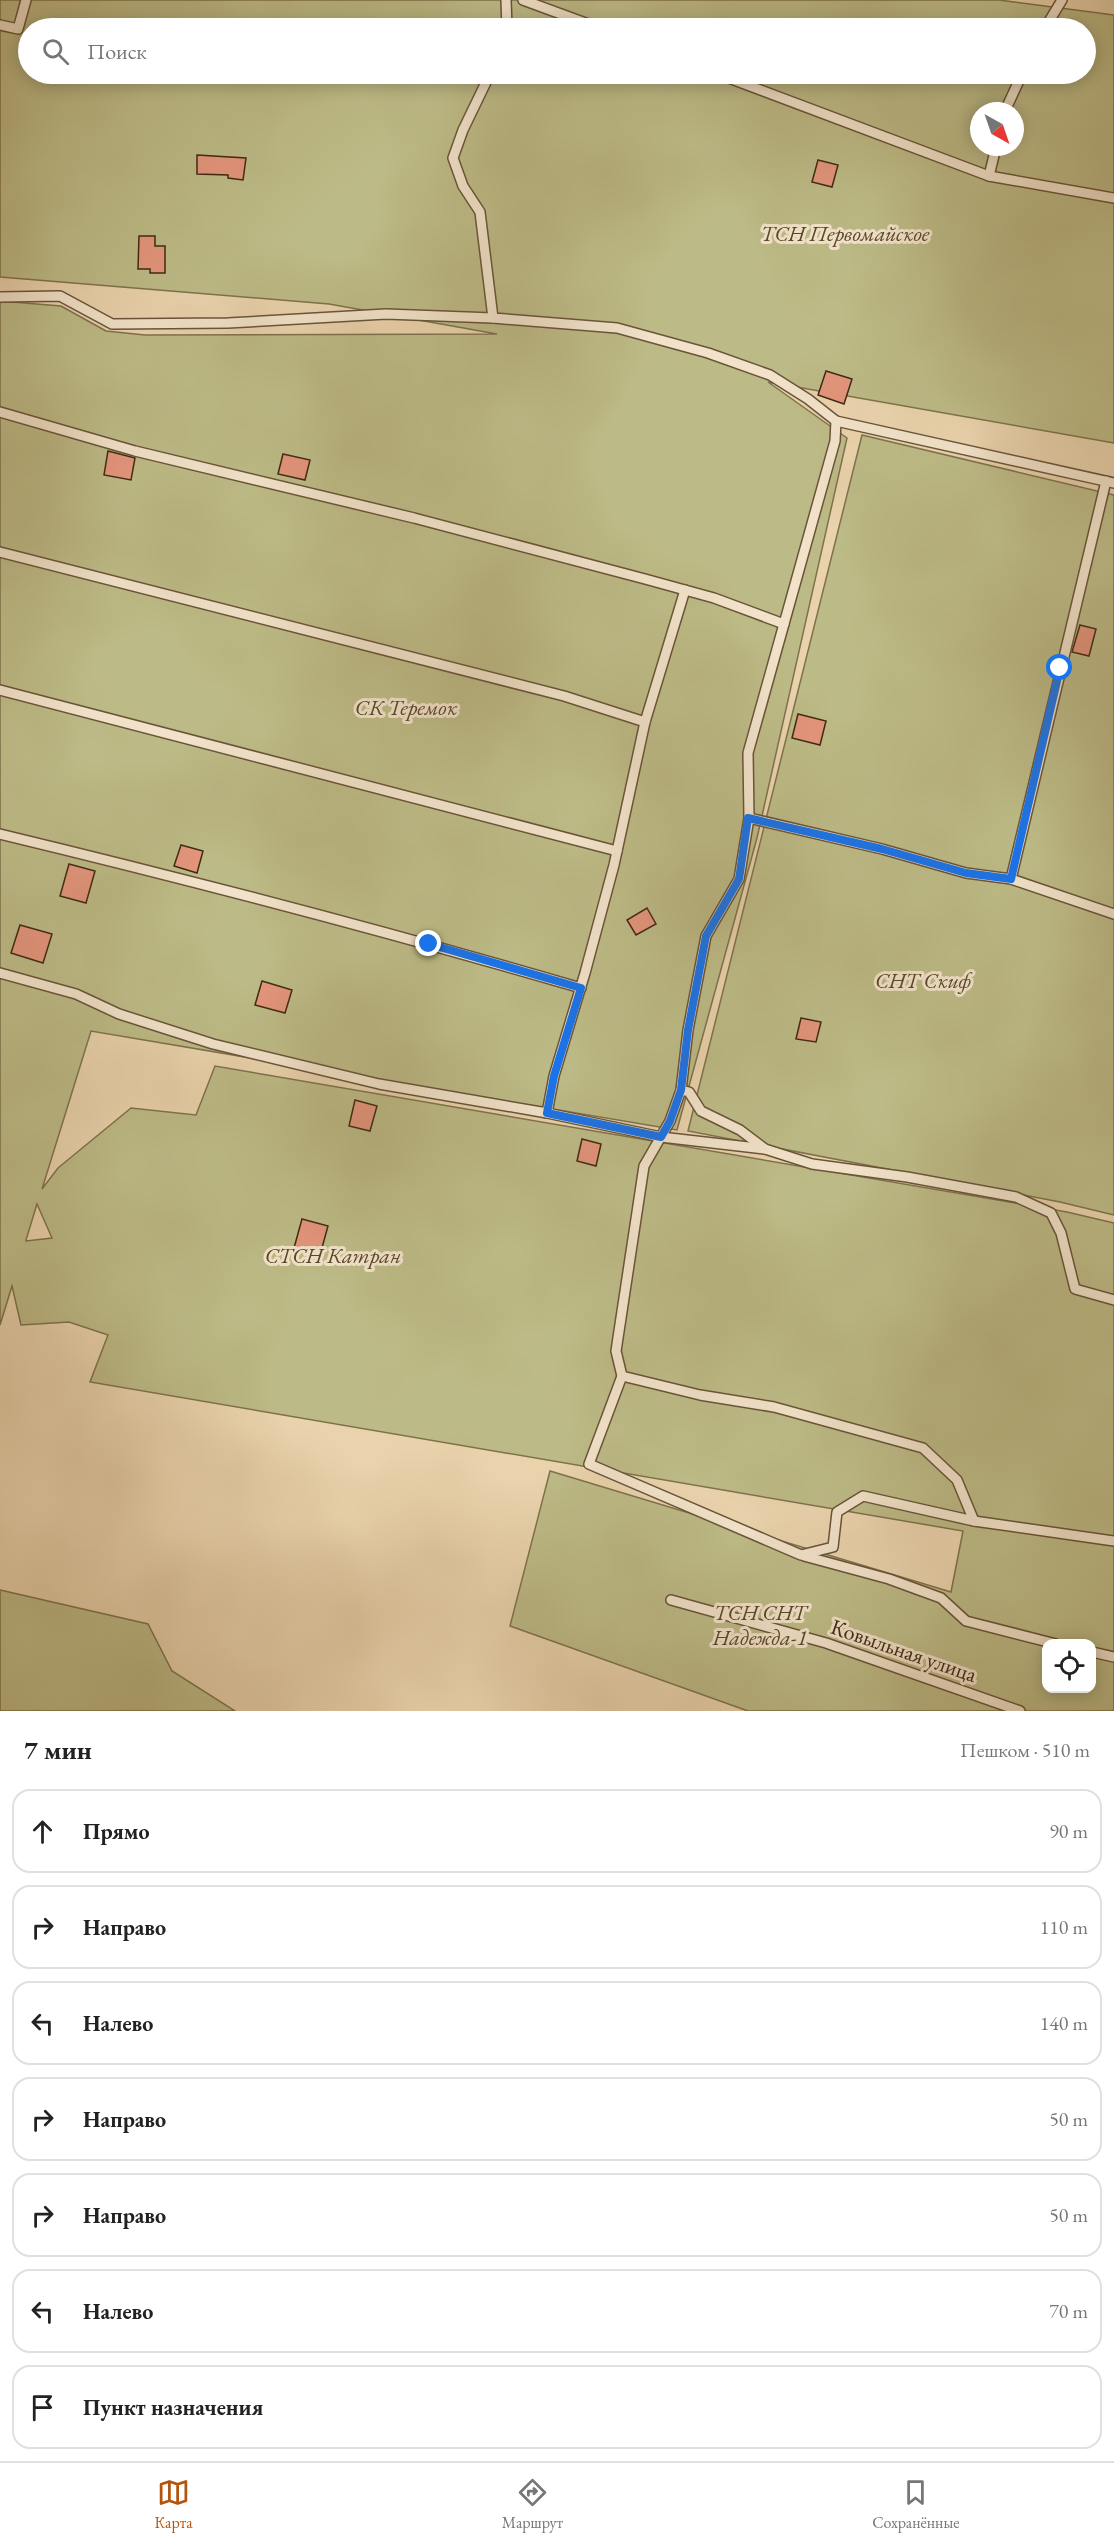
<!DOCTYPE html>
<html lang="ru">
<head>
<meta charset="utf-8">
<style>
  :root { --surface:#fff; --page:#f2f2f2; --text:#222; --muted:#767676; --line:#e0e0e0; --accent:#b45309 }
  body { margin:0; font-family:"EB Garamond",serif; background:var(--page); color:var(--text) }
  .controls { position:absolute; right:18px; bottom:18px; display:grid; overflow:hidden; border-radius:12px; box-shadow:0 3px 15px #0003 }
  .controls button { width:54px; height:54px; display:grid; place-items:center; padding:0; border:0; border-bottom:2px solid var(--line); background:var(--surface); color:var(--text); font:30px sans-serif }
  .compass { position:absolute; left:970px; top:102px; width:54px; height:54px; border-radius:50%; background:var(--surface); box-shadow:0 3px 15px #0003; rotate:140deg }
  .stop { position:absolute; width:18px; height:18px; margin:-14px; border:4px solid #1a73e8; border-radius:50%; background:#fff }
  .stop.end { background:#1a73e8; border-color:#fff; box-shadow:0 2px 6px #0008 }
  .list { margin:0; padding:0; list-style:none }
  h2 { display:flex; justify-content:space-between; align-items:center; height:78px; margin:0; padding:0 24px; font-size:26px }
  h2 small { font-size:20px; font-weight:400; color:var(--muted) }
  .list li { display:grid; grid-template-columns:39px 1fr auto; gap:18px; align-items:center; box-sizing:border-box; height:84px; margin:0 12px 12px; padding:0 12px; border:2px solid var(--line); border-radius:18px }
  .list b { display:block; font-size:22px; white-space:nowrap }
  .list em { font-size:20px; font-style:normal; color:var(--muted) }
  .icon { flex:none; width:33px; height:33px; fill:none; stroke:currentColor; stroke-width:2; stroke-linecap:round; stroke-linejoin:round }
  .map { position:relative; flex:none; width:1114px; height:1711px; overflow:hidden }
  .search { position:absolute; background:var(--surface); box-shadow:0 3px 15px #0003; left:18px; right:18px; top:18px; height:66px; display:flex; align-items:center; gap:15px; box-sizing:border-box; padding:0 21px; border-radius:33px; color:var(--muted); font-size:22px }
  .sheet { height:750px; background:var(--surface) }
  nav { display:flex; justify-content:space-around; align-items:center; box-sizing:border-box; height:84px; border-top:2px solid var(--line); background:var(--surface); font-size:16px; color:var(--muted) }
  nav a { display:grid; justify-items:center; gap:3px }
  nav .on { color:var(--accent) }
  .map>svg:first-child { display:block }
  .green { fill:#bcba86; stroke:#7e724c; stroke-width:1.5; fill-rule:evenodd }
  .building { fill:#e3957c; stroke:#402a13; stroke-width:1.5 }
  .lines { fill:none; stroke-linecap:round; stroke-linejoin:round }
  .lane-casing { stroke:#6a5439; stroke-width:12 }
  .lane { stroke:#f1e2c9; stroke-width:9 }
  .route { stroke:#1a73e8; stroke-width:8 }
  .labels { text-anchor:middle; stroke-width:6; stroke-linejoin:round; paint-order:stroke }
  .park-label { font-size:22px; font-style:italic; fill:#59472a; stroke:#f1e2c9 }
  .street-label { font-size:22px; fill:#402a13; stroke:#f1e2c9 }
</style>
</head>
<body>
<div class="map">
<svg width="1114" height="1711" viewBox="0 0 1114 1711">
  <rect width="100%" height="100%" fill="#e9d2ac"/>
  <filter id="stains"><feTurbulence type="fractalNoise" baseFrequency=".00333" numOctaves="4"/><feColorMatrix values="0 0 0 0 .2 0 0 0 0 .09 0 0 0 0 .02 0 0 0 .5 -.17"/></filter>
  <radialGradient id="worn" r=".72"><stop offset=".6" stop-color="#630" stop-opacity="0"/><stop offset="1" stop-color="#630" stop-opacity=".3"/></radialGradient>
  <g class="green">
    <path d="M0,0H999L1114,15V443L768,382L847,438L757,838L677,1130L91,1031L42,1189L58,1168L131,1108L196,1115L215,1066L1067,1212L1114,1223V1711H748L510,1626L550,1471L951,1592L963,1531L90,1382L108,1335L69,1322L21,1325L12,1286L0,1325V301L61,306L106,331L145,335L497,334L329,304L0,277ZM28,28H1086V74H28ZM979,111H1015V147H979ZM37,1204L52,1238L26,1241V1240ZM1046,1644H1092V1688H1046Z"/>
    <polygon points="862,435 1114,495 1114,1215 1060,1202 688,1131"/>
    <polygon points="0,1590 148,1624 172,1671 235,1711 0,1711"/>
  </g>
  <g class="building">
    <polygon points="197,155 246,158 243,180 228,178 228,175 197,174"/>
    <polygon points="818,160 838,165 832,187 812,182"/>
    <polygon points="139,236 155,236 155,246 165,246 165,273 150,273 150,269 138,269"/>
    <polygon points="826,371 852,379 844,404 818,395"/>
    <polygon points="108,451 135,458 131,480 104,475"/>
    <polygon points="283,454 310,460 305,480 278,474"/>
    <polygon points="1080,625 1096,629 1089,656 1072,652"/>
    <polygon points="798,714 826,721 820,745 792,738"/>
    <polygon points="181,845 203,851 197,873 174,866"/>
    <polygon points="69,864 95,871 86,903 60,896"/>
    <polygon points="647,908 656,924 636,935 627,920"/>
    <polygon points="20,925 52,934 43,963 11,953"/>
    <polygon points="262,981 292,990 285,1013 255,1005"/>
    <polygon points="801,1018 821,1022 816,1042 796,1039"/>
    <polygon points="355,1100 377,1106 370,1131 349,1126"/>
    <polygon points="582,1139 601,1144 596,1166 577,1161"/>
    <polygon points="302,1219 328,1226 320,1255 294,1248"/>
  </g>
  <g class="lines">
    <g class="lane-casing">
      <g id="lane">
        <polyline points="506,0 507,28"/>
        <polyline points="523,0 599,28"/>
        <polyline points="0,25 18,29 26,0"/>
        <polyline points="1045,28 1062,0"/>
        <polyline points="490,74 463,130 453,158 463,186 480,212 493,318 617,328 708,353 770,375 808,399 836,421 1114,483"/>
        <polyline points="718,74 989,176 1114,198"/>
        <polyline points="1005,111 1022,74"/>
        <polyline points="989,176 996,147"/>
        <polyline points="0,297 60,296 112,324 228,323 386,314 493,318"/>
        <polyline points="0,412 135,451 414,518 645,579 714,598 784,624"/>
        <polyline points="836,421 835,441 748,753 749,818 739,879 706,936 688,1030 681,1090 670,1121 644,1166 616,1351 622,1376 700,1395 774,1407 923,1448 957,1480 974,1521"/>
        <polyline points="0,552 564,696 645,722"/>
        <polyline points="0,690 617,851"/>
        <polyline points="749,818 882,849 966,873 1011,879 1114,914"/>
        <path d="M0,834C195,881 389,932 581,988"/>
        <polyline points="1011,879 1106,481"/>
        <polyline points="0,973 76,994 119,1014 213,1044 379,1084 547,1113 661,1137 765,1149"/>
        <polyline points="681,1090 689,1092 701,1111 740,1130 765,1149 812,1164 907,1177 1016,1197 1051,1213 1061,1233 1075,1289 1114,1300"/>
        <polyline points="547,1113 554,1076 585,973 614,865 645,722 685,590"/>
        <polyline points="622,1376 589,1464 801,1555 833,1547 837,1512 863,1496 974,1521 1114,1541"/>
        <polyline points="804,1556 889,1579 941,1598 966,1621 1056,1644"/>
        <polyline points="671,1600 826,1643 1020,1711"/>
        <polyline points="1092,1652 1114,1657"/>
      </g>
    </g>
    <use href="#lane" class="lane"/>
  </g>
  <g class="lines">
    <polyline class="route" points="429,944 581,988 554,1076 547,1113 661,1137 670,1121 681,1090 688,1030 706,936 739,879 748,818 882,849 966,873 1011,879 1060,668"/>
  </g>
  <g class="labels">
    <g class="park-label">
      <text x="845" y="241">ТСН Первомайское</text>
      <text x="406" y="715">СК Теремок</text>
      <text x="923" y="988">СНТ Скиф</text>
      <text x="333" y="1263">СТСН Катран</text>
      <text x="760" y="1620">ТСН СНТ<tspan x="760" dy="25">Надежда-1</tspan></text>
    </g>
    <g class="street-label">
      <text transform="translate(904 1650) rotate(19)" y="8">Ковыльная улица</text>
    </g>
  </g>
  <rect width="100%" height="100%" filter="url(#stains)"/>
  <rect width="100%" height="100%" fill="url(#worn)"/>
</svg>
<div class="controls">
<button><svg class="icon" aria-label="locate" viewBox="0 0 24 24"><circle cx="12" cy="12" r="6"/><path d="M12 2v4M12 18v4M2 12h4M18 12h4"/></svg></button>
</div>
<svg class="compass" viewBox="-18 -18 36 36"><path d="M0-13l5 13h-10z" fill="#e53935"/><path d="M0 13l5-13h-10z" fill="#767676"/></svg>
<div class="stop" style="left:1060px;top:668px"></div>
<div class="stop end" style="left:429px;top:944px"></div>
<div class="search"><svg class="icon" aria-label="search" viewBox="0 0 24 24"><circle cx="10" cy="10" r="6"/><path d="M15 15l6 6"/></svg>Поиск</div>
</div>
<section class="sheet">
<h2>7 мин<small>Пешком · 510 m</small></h2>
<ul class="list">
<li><svg class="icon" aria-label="ahead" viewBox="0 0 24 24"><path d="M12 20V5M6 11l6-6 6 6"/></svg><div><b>Прямо</b></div><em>90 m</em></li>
<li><svg class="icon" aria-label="right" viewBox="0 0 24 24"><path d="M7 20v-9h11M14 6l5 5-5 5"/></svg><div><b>Направо</b></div><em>110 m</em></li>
<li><svg class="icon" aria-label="left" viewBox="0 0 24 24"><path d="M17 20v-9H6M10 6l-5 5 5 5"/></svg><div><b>Налево</b></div><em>140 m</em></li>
<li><svg class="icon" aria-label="right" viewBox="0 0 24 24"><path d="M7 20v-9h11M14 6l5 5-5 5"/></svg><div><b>Направо</b></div><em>50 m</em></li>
<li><svg class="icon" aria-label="right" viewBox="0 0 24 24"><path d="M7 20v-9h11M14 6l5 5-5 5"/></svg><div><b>Направо</b></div><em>50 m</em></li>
<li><svg class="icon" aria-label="left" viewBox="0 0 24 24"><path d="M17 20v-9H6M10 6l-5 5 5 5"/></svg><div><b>Налево</b></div><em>70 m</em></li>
<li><svg class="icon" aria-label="arrive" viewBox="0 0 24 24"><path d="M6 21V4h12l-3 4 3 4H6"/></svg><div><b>Пункт назначения</b></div></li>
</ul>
</section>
<nav>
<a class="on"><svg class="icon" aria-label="map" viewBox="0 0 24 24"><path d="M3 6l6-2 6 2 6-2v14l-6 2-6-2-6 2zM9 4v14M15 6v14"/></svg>Карта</a>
<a><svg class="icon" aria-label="directions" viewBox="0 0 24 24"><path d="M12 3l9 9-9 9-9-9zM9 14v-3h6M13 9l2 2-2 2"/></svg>Маршрут</a>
<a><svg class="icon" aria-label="saved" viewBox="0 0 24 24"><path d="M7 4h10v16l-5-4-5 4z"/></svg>Сохранённые</a>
</nav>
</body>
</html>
